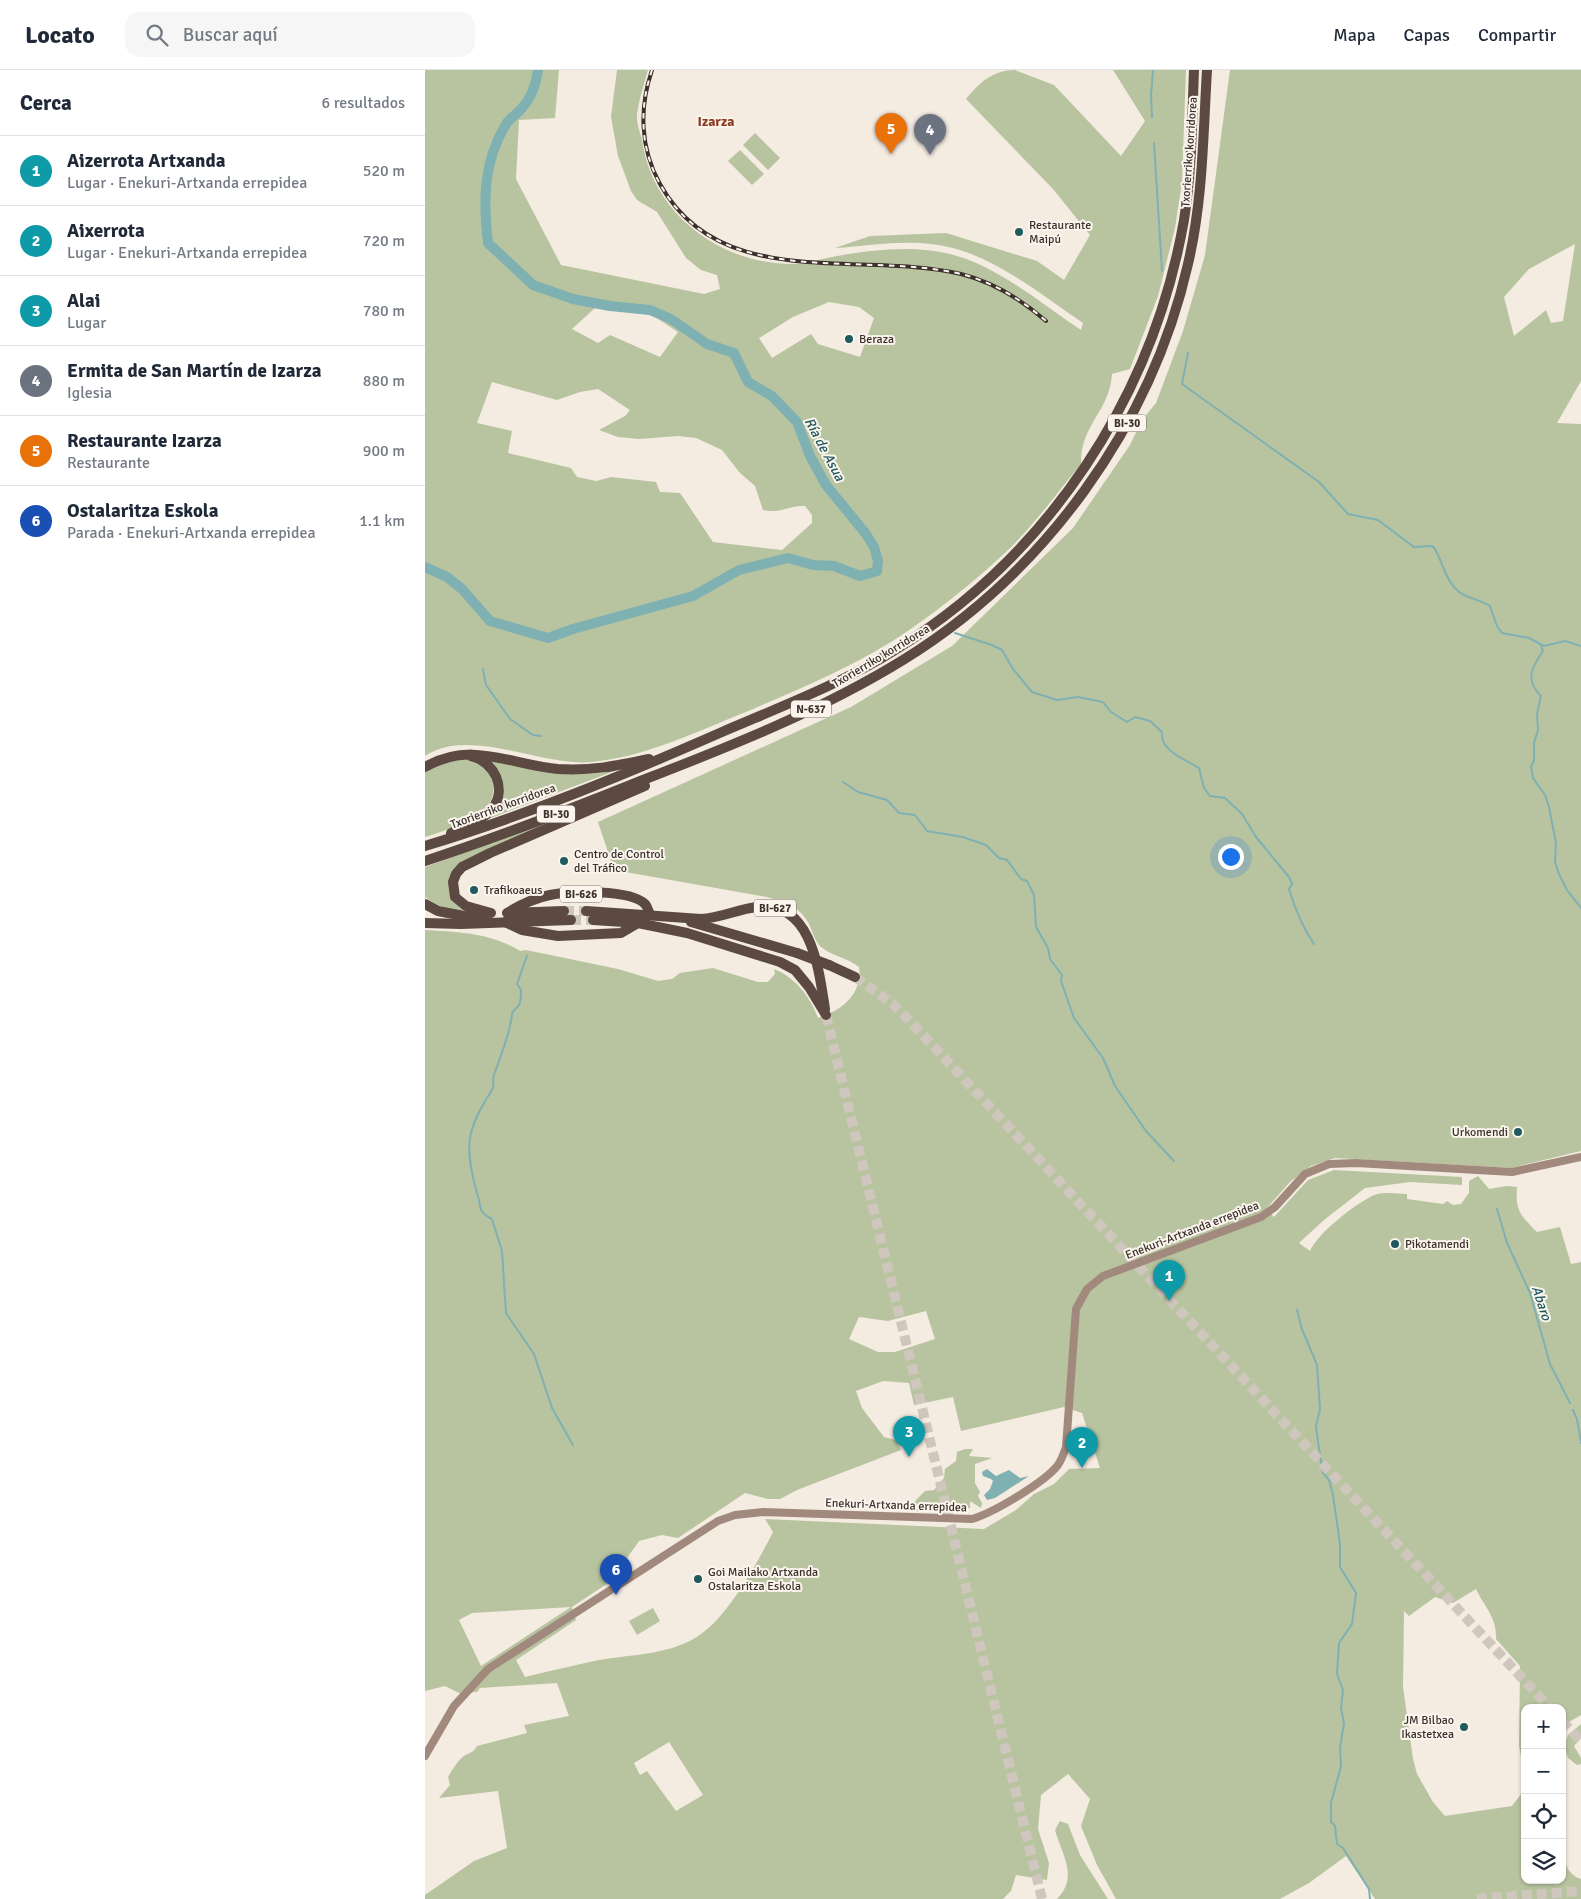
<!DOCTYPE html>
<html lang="es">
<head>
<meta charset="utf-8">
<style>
  :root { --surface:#fff; --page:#f6f6f7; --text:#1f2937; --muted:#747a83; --line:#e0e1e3; --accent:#1f5a5e }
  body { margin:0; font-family:Signika,sans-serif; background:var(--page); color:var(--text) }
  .controls { position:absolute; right:15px; bottom:15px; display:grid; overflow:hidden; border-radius:10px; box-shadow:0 1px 4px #0004 }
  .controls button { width:45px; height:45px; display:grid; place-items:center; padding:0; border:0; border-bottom:1px solid var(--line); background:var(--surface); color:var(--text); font:25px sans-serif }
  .you { position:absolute; left:805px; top:786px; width:18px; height:18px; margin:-12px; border:4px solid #fff; border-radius:50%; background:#1a73e8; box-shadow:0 0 0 8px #1a73e833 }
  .badge { display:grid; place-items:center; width:32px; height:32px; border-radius:50%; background:var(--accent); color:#fff; font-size:16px; font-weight:700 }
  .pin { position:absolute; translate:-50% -41px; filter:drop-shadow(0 1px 2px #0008) }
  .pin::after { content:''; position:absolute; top:26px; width:18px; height:15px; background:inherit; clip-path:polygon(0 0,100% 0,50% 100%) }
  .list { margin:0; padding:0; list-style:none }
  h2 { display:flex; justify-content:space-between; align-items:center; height:65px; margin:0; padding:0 20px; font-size:21px }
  h2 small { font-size:16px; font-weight:400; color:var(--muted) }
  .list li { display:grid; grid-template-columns:32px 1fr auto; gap:15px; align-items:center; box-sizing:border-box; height:70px; padding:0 20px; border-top:1px solid var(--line) }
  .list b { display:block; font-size:19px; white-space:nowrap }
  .list p { margin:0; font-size:16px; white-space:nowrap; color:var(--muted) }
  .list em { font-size:16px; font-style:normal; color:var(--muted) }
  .icon { flex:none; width:28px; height:28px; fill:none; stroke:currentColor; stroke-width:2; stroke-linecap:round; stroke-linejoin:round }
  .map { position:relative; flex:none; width:1156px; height:1829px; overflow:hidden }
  header { display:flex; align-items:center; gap:30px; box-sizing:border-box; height:70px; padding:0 25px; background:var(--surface); border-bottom:1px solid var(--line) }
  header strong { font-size:24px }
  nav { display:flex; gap:28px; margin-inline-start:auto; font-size:18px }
  .search { width:350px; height:45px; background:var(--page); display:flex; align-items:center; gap:12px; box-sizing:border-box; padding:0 18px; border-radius:15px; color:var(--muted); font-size:19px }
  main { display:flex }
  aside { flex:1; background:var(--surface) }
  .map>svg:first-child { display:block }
  .green { fill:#b8c4a0; fill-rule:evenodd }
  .water { fill:#7fb0b2 }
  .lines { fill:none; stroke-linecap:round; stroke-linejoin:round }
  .stream { stroke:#7fb0b2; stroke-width:2 }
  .river { stroke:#7fb0b2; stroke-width:10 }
  .highway-tunnel { stroke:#cfc6bd; stroke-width:10; stroke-dasharray:10 5; stroke-linecap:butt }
  .secondary { stroke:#a18a7d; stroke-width:8 }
  .highway { stroke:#5c4a42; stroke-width:10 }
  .rail-casing { stroke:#3b302b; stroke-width:4 }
  .rail { stroke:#fbf5ee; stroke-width:2; stroke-dasharray:5.5; stroke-linecap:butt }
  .highway-bridge { stroke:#5c4a42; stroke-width:10 }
  .poi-dot { fill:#1f5a5e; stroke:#fbf5ee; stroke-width:2 }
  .labels { text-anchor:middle; stroke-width:4; stroke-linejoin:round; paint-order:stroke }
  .shield { fill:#fbf5ee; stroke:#756b66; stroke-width:1 }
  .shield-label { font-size:11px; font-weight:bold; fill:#3b302b }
  .street-label { font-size:12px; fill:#3b302b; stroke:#fbf5ee }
  .poi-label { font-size:12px; fill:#3b302b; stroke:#fbf5ee; text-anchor:start }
  .neighbourhood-label { font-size:14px; font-weight:bold; fill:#8c3b22; stroke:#fbf5ee }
  .water-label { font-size:14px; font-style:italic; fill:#1f5a5e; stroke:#fbf5ee }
</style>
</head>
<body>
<header>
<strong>Locato</strong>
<div class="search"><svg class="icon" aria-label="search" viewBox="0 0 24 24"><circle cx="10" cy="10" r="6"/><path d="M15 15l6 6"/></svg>Buscar aquí</div>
<nav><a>Mapa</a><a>Capas</a><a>Compartir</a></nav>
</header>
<main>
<aside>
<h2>Cerca<small>6 resultados</small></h2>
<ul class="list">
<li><span class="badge" style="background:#0f9aa8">1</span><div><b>Aizerrota Artxanda</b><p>Lugar · Enekuri-Artxanda errepidea</p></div><em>520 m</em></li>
<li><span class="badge" style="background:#0f9aa8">2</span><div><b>Aixerrota</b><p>Lugar · Enekuri-Artxanda errepidea</p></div><em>720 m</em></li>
<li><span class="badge" style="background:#0f9aa8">3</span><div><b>Alai</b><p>Lugar</p></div><em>780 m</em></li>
<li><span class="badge" style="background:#6b7280">4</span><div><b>Ermita de San Martín de Izarza</b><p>Iglesia</p></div><em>880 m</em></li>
<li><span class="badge" style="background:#e8710a">5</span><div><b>Restaurante Izarza</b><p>Restaurante</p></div><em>900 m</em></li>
<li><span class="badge" style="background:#1a4fb4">6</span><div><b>Ostalaritza Eskola</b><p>Parada · Enekuri-Artxanda errepidea</p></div><em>1.1 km</em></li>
</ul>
</aside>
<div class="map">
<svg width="1156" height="1829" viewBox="0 0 1156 1829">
  <rect width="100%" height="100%" fill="#f4ebe1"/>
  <g class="green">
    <path d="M0,0H134L130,48L94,50L91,109L136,195L279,224L295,219L292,205L276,200L261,188L232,142L212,130L206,121L193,86L186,47L192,0H223C219,14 214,30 212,44C211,52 215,62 217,70C227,142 292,192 363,194C379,194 396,189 412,186C448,180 489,175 525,184C571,195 617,234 656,260L658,253C612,222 563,180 506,174C475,170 442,176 410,178L445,166L521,163L612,191L639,210L665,165L628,119L541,29C554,13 568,0 590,0L629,15L696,86L720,51L688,0H761L757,112L750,158L733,226L705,299L687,304C685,341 655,355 656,394C632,423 609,455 582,481C546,515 492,558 449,582C405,607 358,626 311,646C265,665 217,687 167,692C116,697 44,656 0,686ZM404,232L434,237L449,248L435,287L393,274L386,264L347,288L334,268L368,247ZM170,238L227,245L253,262L235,287L185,265L173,273L147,259ZM67,312L132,330L155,322L173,319L205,340L200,346L174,360L193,367L214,369L253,366L271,368L297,380L315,403L330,416L338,440C358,444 362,435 380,436L387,445V453L357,480L288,472L255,423L235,422L231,412L186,407L171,411L152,407L146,398L83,383L87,361L52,353Z"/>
    <path d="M805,0H1156V311L1132,353L1156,354V1081L1086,1098L910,1088L886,1096L865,1112L841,1139L849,1147L883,1110L909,1100L1037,1107V1115L985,1112L940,1118L899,1150L874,1173L885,1181C893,1163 929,1135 947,1126C957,1121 971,1124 982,1124V1129L1018,1134L1022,1131L1028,1135L1036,1134L1044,1123V1111L1053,1106L1064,1119L1082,1116L1092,1117C1090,1141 1096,1146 1112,1162L1135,1157L1146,1194L1156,1192V1645L1137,1656V1638H1100V1810H1137V1782C1139,1793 1144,1806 1156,1809V1829H950L921,1786L884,1813L855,1829H691L672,1795L656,1756L665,1729L643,1704L616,1725L613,1759L624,1793L622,1810L591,1805L586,1821L578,1829H0V1825L49,1791L82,1778L73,1721L14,1728L25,1715L23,1707C28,1699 32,1691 39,1686C45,1682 48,1683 52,1676L102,1663L99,1655L144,1646L132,1613L55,1618L52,1622L34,1623L20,1616L0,1621V860C33,862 67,863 95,881L101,880L193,899L233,911L247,909L255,903L288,898L333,912H343L350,904L349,899C370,907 386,928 393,948C416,941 438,924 434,897C423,888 407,886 396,877C390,871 388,864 385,856C376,837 361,832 342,827L189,800L173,752L426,637L527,576L648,458L705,375L717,350L731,333L758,261L780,185ZM1150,174L1138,251L1126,253L1121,240L1089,266L1079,227L1104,199ZM501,1241L510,1269L470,1282H453L424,1269L434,1247L463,1251ZM458,1311L484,1313L489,1335L528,1327L536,1361L639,1337L657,1343L675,1398L644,1399L629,1414L609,1424L591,1440L559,1459L340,1449L348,1462C333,1492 303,1546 276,1564C247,1585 209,1584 174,1590C150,1595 125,1601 100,1607L91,1590L151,1550L147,1537L201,1501L202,1488L214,1471L237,1465L253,1468L320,1423L343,1429H355L372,1420L476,1380L471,1370L459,1367L437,1338L431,1321ZM1051,1519C1060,1538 1072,1547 1071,1569L1095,1596L1094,1676L1099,1703V1720L1087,1736L1020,1746L1008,1732L992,1704L988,1689L978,1617L979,1541L984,1546L1010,1527L1028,1533ZM146,1537L56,1596L34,1550L47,1543ZM244,1672L278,1725L251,1741L222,1701L215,1705L209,1693Z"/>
    <polygon points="330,63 355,88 343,100 318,75"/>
    <polygon points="315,80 339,104 327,115 303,91"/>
    <path d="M39,688C53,692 63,696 67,711C78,745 23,759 0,767V701L7,697Z"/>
    <path d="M68,691C110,699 150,710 192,700L53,753C67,741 86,729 76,709C73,703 68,697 68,691Z"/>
    <path d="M162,738L38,792L27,829L41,841C25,840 13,837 0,827V797Z"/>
    <polygon points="540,1379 548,1379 544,1386 567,1388 550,1394 550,1413 555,1422 553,1426 557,1433 556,1438 545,1431 545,1438 538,1438 532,1433 527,1440 516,1439 511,1435 502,1441 479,1441 487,1438 491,1430 500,1421 509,1420 519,1408 520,1399 531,1391 532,1382"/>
    <polygon points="228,1538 235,1551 212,1565 204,1551"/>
    <polygon points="1156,1654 1156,1668 1149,1676 1156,1688 1156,1694 1152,1695 1143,1688 1139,1676 1143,1665"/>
    <path d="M635,1751L643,1754L655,1785L683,1829H632C654,1807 637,1785 630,1760Z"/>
  </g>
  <polygon class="water" points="562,1399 571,1406 584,1400 595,1408 604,1406 570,1428 562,1430 559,1425 565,1419 568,1411 566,1409 558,1406 557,1402"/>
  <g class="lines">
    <g class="stream">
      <polyline points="727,47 726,25 728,0"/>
      <polyline points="729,73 737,201"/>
      <path d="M763,283L757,314L894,412L923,444L953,450L989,477L1007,476L1010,479C1019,495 1021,515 1039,525C1048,529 1057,531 1065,536L1072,556L1077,563L1104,568L1119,576L1140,571L1156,576"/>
      <path d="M530,563L567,575L577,580L588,599L607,622L632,630L653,627L678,632L686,642L702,652L710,647L725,651L737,662C734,680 761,690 774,698L779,718L785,726L800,728L817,744L831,767L864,807L867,814L864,819C870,839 878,858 889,874"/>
      <path d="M1116,575L1118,581C1106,598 1100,611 1116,626L1112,644L1113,660L1109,673V690L1106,697L1108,708L1120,725L1124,737L1131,773L1130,792L1134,804L1142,820L1156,838"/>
      <polyline points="58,599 61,615 85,649 108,665 116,666"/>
      <polyline points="418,712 433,722 462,730 474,743 490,745 502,761 538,767 561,775 574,788 582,790 596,809 602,811 609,825 611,857 623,878 625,889 637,905 636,911 649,948 678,988 690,1016 721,1061 749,1091"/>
      <path d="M102,886L92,914L96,920C96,924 96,932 94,935C92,939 88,939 87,944C85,965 76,984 69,1005C67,1010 70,1015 67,1020C41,1060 39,1076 52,1123C57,1137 52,1142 67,1149L77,1181L81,1243L109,1284L127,1338L148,1375"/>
      <polyline points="1072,1139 1082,1173 1105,1223 1125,1294 1145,1333"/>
      <polyline points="872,1240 877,1259 892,1295 895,1339 891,1356 893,1372 898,1403 904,1410 908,1425 915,1474 915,1497 931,1523 927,1554 914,1573 912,1604 918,1620 916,1638 919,1653 915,1678 916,1696 906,1733 906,1752 910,1756 912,1774 918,1778 944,1819 945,1829"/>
      <polyline points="1148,1340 1152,1349 1156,1373"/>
    </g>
    <path class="river" d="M0,497L22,507L37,519L65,551L123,568L148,559L268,526L314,500L363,488L388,495L409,496L435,506L452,501L453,491L449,477L441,464L401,415L385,386L372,352L347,326L323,312L309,283L282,274L246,249L225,240L185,236L148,229L108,215L63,173C58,131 58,92 81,54C85,48 92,44 97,38C107,27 111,15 113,0"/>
    <g class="highway-tunnel">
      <polyline points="139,841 161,841"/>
      <polyline points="146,850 168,850"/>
      <polyline points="430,907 468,934 485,951 1125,1638"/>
      <polyline points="401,945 617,1829"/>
      <polyline points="1137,1651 1156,1671"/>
      <polyline points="1052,1829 1156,1821"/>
    </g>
    <path class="secondary" d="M0,1686L29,1636L63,1599L293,1451L310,1445L338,1442L547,1449C568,1443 620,1412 633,1395C637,1389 639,1383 641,1377L651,1239L662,1219L678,1206L836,1147L850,1137L880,1104L904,1094L931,1093L1087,1102L1156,1087"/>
    <g class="highway">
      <path d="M0,697C48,670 85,695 133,699C167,701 191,696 224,689"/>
      <path d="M26,763C40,757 57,751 67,739C83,719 69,691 46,686"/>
      <path d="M0,776C102,745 199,705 297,662C355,637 416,614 470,580C624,485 728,327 759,150C767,100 767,50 769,0"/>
      <path d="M0,791C74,767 146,739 218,710C306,676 397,640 478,590C619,503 726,357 763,194C778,130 778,66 782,0"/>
      <polyline points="0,834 13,841 49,848"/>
      <path d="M161,841L276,849C296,848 313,839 332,837C387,830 394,901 400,939"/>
      <polyline points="66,843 41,836 30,827 28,812 31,804 37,797 65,783 220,716"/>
      <path d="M82,843C95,835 109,828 125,825C145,821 205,819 220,834C222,836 224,842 225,845"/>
      <polyline points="83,843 139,841"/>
      <polyline points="42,846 61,844"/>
      <polyline points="168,850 214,853"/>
      <polyline points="80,852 97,860 133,866 196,863 213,853 262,863 355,892 370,900 384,917 401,945"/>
      <polyline points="266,852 372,883"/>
      <polyline points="0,853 36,854 146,850"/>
      <polyline points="404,895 430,907"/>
    </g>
    <g class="rail-casing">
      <path id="rail" d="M227,0C214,38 215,78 235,114C295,223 435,180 536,204C568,212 597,230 621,251"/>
    </g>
    <use href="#rail" class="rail"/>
    <polyline class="highway-bridge" points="372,883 404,895"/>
  </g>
  <g class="poi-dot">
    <circle cx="594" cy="162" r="5"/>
    <circle cx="424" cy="269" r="5"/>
    <circle cx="139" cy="791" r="5"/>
    <circle cx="49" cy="820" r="5"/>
    <circle cx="1093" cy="1062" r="5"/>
    <circle cx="970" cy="1174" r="5"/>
    <circle cx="273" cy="1509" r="5"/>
    <circle cx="1039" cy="1657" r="5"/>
  </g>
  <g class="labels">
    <g class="shield">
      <rect x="683" y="344.5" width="38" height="17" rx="4"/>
      <rect x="366" y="630.5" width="40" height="17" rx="4"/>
      <rect x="112" y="735.5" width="38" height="17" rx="4"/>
      <rect x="135" y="815.5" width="42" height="17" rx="4"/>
      <rect x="329" y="829.5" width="42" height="17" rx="4"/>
    </g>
    <g class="shield-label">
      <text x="702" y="357">BI-30</text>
      <text x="386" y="643">N-637</text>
      <text x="131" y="748">BI-30</text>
      <text x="156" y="828">BI-626</text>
      <text x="350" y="842">BI-627</text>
    </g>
    <g class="street-label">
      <text transform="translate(764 82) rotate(-86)" y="4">Txorierriko korridorea</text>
      <text transform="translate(456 586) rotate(-31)" y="4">Txorierriko korridorea</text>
      <text transform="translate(78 736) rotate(-20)" y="4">Txorierriko korridorea</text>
      <text transform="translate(767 1160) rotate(-21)" y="4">Enekuri-Artxanda errepidea</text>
      <text transform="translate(471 1435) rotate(2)" y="4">Enekuri-Artxanda errepidea</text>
    </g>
    <g class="poi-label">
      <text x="604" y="159">Restaurante<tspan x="604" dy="14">Maipú</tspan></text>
      <text x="434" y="273">Beraza</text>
      <text x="149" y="788">Centro de Control<tspan x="149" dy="14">del Tráfico</tspan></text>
      <text x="59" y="824">Trafikoaeus</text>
      <text x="1083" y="1066" text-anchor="end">Urkomendi</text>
      <text x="980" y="1178">Pikotamendi</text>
      <text x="283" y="1506">Goi Mailako Artxanda<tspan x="283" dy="14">Ostalaritza Eskola</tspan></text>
      <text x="1029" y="1654" text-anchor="end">JM Bilbao<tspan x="1029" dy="14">Ikastetxea</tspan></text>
    </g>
    <g class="neighbourhood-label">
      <text x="291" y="56">Izarza</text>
    </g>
    <g class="water-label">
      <text transform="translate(400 379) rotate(62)" y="5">Ría de Asua</text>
      <text transform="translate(1117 1233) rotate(72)" y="5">Abaro</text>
    </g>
  </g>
</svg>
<div class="controls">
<button>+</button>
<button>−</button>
<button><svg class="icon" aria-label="locate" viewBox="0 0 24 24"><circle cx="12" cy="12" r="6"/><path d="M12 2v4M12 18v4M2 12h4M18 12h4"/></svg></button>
<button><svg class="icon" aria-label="layers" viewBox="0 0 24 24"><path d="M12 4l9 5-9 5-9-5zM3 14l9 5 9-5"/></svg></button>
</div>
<div class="you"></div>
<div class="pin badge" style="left:744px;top:1231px;background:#0f9aa8">1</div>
<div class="pin badge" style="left:657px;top:1398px;background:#0f9aa8">2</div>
<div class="pin badge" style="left:484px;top:1387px;background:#0f9aa8">3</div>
<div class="pin badge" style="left:505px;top:85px;background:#6b7280">4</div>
<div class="pin badge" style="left:466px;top:84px;background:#e8710a">5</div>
<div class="pin badge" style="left:191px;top:1525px;background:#1a4fb4">6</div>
</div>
</main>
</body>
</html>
